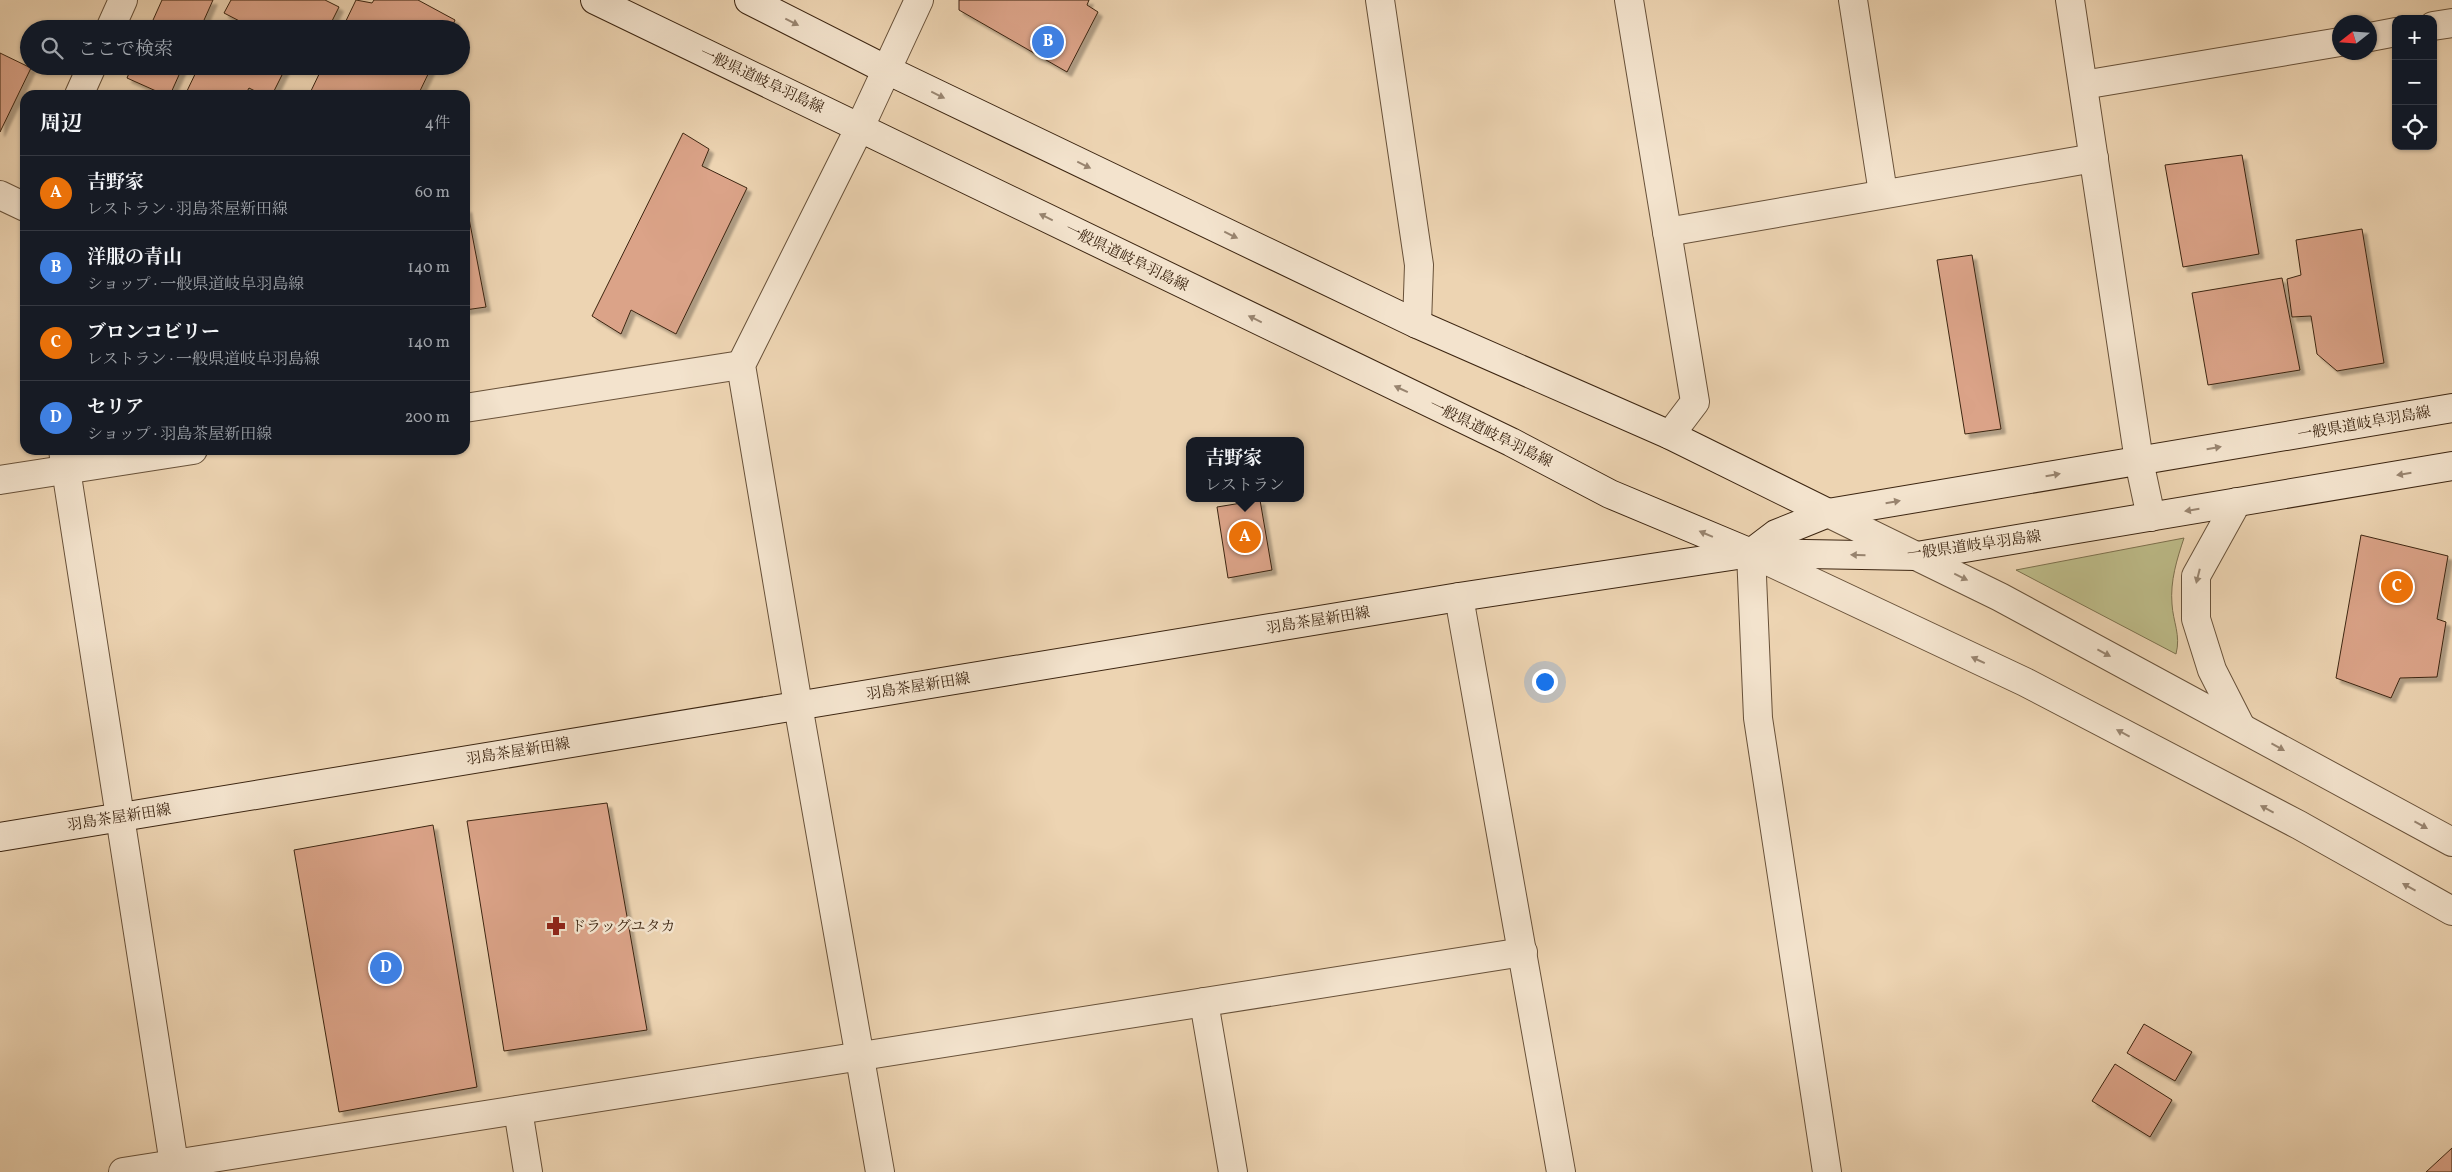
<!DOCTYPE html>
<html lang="ja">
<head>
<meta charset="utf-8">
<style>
  :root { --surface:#171b24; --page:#242831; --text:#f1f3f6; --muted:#9ea1a6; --line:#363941; --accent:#ea580c }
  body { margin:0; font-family:Vollkorn,"Noto Serif JP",serif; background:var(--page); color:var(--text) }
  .controls { position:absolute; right:15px; top:15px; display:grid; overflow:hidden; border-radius:10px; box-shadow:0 1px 4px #0004 }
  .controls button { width:45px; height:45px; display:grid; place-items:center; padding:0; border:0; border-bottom:1px solid var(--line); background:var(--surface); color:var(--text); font:25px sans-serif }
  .compass { position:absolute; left:2332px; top:15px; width:45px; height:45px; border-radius:50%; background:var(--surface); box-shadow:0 1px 4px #0004; rotate:253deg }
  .you { position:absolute; left:1544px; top:681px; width:18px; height:18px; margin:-12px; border:4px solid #fff; border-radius:50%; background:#1a73e8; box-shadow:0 0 0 8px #1a73e833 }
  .badge { display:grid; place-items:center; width:32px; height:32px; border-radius:50%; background:var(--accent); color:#fff; font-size:16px; font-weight:700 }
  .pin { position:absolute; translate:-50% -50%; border:2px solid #fff; box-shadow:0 1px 5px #0006 }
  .popup { position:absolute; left:1186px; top:437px; width:118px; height:65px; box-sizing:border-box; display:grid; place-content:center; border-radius:10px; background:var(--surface); filter:drop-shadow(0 1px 4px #0005); font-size:16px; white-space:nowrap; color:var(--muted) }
  .popup b { font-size:19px; color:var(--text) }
  .popup::after { content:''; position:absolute; left:50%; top:100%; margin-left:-10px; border:10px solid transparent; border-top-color:var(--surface) }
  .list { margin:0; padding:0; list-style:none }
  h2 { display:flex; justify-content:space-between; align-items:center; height:65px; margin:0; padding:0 20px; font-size:21px }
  h2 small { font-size:16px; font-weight:400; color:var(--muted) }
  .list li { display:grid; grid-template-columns:32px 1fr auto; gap:15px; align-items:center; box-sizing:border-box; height:75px; padding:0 20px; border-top:1px solid var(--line) }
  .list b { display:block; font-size:19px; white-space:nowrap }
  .list p { margin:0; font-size:16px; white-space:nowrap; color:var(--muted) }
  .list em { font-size:16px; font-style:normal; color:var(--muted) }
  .icon { flex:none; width:28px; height:28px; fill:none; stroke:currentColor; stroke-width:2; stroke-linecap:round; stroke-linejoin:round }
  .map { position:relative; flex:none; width:2452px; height:1172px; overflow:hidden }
  .search { position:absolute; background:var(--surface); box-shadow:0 1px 4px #0004; left:20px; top:20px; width:450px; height:55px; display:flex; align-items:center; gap:12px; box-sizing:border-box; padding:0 18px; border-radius:28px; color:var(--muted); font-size:19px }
  .panel { position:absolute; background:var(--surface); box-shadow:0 1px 4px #0004; left:20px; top:90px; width:450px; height:365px; border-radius:15px }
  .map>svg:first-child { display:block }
  .green { fill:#bdbc89; stroke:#7c704d }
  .building { fill:#dba388; stroke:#3c2511; filter:url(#shadow) }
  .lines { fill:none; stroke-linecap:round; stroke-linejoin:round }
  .minor-casing { stroke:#685139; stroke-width:30 }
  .tertiary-casing { stroke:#685139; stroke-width:30 }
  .secondary-casing { stroke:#3c2511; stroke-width:30 }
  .minor { stroke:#f3e3cd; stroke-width:28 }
  .tertiary { stroke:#f3e3cd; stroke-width:28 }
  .secondary { stroke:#f3e3cd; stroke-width:28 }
  .oneway { fill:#98846f }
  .labels { text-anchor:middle; stroke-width:5; stroke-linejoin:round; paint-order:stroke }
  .street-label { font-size:15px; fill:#3c2511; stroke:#f3e3cd }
  .poi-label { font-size:15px; fill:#3c2511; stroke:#f3e3cd; text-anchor:start }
</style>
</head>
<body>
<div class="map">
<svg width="2452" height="1172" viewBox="0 0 2452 1172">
  <defs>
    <filter id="shadow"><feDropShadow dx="4.5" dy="4.5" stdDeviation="1" flood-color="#0004"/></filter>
  </defs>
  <rect width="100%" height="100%" fill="#edd4b2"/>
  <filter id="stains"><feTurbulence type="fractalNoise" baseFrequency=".004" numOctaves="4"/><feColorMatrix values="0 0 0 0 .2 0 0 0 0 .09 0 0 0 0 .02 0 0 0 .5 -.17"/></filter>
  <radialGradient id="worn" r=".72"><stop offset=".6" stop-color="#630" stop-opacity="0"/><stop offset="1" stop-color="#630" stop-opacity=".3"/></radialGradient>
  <path class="green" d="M2184,538C2177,559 2170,581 2172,604C2173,622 2181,635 2176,654L2016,570Z"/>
  <g class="building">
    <polygon points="162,0 213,0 200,29 149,29"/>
    <polygon points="231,0 325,0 339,7 328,29 255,29 224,13"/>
    <polygon points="356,0 372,3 374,0 418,0 455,20 451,29 342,29"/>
    <polygon points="959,0 1089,0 1087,5 1098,12 1067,72 959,10"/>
    <polygon points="0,53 31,68 0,132"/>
    <polygon points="132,66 183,66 170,95 165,95 127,78"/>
    <polygon points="199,66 280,66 285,69 272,95 263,95 249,88 245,95 185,95"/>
    <polygon points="323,66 432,66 418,95 309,95"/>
    <polygon points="683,133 709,149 702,166 747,188 676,334 631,310 621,334 592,316"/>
    <polygon points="2242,155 2259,254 2183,267 2165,165"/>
    <polygon points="467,208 486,307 465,310 465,209"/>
    <polygon points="2362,229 2384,363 2337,371 2317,354 2311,316 2292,317 2287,279 2301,275 2296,240"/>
    <polygon points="1972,255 2001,429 1965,434 1937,260"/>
    <polygon points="2282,278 2300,370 2208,385 2192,293"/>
    <polygon points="1260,500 1272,570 1228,578 1217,507"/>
    <polygon points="2361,535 2448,556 2437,619 2446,622 2437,677 2400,678 2391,698 2336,678"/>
    <polygon points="607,803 647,1030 504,1051 467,821"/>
    <polygon points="433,825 477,1087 339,1112 294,850"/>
    <polygon points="2144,1024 2192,1052 2175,1081 2127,1053"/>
    <polygon points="2115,1064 2172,1100 2150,1137 2092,1101"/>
    <polygon points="2452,1148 2452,1172 2426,1172"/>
  </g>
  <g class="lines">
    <g class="minor-casing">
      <g id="minor">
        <polyline points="1380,0 1419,265 1417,324"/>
        <polyline points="1629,0 1695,402 1670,435"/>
        <polyline points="1853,0 1883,193"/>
        <polyline points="110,29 123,0"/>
        <polyline points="79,95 92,66"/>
        <polyline points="0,195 25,207"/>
        <polyline points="1667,232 2094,158"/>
        <polyline points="465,408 741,365"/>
        <polyline points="63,450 174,1164"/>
        <polyline points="2139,461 2151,517"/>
        <polyline points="0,480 193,450"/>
        <polyline points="1751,553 1758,718 1827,1172"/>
        <polyline points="1459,597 1561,1172"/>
        <polyline points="1204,1002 1233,1172"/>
        <polyline points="518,1110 528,1172"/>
        <polyline points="123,1172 1523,952"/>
        <polyline points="880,1172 798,705 741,365 860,127 919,0"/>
      </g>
    </g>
    <g class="tertiary-casing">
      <g id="tertiary">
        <polyline points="2070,0 2139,461"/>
        <polyline points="2433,26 2452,23"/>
        <polyline points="2370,37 2396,32"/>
        <polyline points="2083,85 2340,42"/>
        <polyline points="2237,502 2196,576 2196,619 2212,670 2241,727"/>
        <polyline points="1828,513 2000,597 2452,842"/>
        <polyline points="1751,553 2025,682 2299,825 2452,911"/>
        <polyline points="174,1164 175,1172"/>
      </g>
    </g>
    <g class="secondary-casing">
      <g id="secondary">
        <polyline points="595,0 1511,442 1610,494 1751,553 1917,556 2452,466"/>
        <polyline points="749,0 887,70 1417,324 1670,435 1828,513"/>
        <polyline points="0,837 1459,597 1751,553 1776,534 1828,513 2452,408"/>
      </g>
    </g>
    <use href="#minor" class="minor"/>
    <use href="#tertiary" class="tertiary"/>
    <use href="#secondary" class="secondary"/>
  </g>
  <defs><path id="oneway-solid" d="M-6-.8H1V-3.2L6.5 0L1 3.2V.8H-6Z" transform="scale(1.25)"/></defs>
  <g class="oneway">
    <use href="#oneway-solid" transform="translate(792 22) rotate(27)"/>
    <use href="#oneway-solid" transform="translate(938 95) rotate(26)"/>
    <use href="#oneway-solid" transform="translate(1084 165) rotate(26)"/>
    <use href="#oneway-solid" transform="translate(1046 217) rotate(-154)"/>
    <use href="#oneway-solid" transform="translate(1231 235) rotate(26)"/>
    <use href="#oneway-solid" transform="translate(1255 319) rotate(-154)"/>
    <use href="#oneway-solid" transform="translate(1401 389) rotate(-155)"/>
    <use href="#oneway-solid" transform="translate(2214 448) rotate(-10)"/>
    <use href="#oneway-solid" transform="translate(2404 474) rotate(171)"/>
    <use href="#oneway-solid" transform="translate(2053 475) rotate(-10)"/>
    <use href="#oneway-solid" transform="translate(1893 502) rotate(-10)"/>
    <use href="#oneway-solid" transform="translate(2192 510) rotate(171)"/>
    <use href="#oneway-solid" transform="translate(1706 534) rotate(-157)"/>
    <use href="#oneway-solid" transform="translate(1858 555) rotate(-179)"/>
    <use href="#oneway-solid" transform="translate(2198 576) rotate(104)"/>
    <use href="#oneway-solid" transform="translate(1961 577) rotate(26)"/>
    <use href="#oneway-solid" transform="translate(2104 653) rotate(28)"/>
    <use href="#oneway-solid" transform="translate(1978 660) rotate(-155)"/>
    <use href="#oneway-solid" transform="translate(2123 733) rotate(-152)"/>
    <use href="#oneway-solid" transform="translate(2278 747) rotate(29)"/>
    <use href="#oneway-solid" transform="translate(2267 809) rotate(-152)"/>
    <use href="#oneway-solid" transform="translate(2421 825) rotate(29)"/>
    <use href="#oneway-solid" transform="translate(2409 887) rotate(-151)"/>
  </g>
  <defs>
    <g id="pharmacy-bare" transform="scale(1.5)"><path d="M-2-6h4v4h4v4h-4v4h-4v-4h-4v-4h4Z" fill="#8f2418" stroke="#f3e3cd" stroke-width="2.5" paint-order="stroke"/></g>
  </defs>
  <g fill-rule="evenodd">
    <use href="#pharmacy-bare" x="556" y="926"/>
  </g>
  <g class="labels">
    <g class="street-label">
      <text transform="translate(762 80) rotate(25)" y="5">一般県道岐阜羽島線</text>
      <text transform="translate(1127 257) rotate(26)" y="5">一般県道岐阜羽島線</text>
      <text transform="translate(2364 423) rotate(-10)" y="5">一般県道岐阜羽島線</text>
      <text transform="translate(1491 433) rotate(26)" y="5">一般県道岐阜羽島線</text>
      <text transform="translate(1974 545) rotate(-8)" y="5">一般県道岐阜羽島線</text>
      <text transform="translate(1318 620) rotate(-9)" y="5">羽島茶屋新田線</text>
      <text transform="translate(918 686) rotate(-9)" y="5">羽島茶屋新田線</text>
      <text transform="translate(518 751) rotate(-9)" y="5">羽島茶屋新田線</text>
      <text transform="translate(119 817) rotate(-9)" y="5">羽島茶屋新田線</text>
    </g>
    <g class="poi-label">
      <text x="571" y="931">ドラッグユタカ</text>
    </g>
  </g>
  <rect width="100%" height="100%" filter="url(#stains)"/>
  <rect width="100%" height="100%" fill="url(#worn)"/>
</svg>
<div class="controls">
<button>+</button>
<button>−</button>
<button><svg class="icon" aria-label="locate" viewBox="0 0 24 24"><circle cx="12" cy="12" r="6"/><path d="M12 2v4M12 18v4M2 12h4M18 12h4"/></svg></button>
</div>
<svg class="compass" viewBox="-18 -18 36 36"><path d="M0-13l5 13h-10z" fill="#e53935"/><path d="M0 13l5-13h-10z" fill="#9ea1a6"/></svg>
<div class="you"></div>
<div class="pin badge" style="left:1245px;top:537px;background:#e8710a">A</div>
<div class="popup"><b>吉野家</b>レストラン</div>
<div class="pin badge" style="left:1048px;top:42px;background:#3f7fe0">B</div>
<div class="pin badge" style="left:2397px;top:587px;background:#e8710a">C</div>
<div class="pin badge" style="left:386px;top:968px;background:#3f7fe0">D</div>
<div class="search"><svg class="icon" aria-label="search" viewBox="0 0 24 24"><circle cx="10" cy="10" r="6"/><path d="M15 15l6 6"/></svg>ここで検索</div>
<section class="panel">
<h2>周辺<small>4件</small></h2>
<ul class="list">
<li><span class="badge" style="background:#e8710a">A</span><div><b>吉野家</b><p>レストラン · 羽島茶屋新田線</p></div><em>60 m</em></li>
<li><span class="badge" style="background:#3f7fe0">B</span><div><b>洋服の青山</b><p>ショップ · 一般県道岐阜羽島線</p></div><em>140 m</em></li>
<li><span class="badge" style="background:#e8710a">C</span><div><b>ブロンコビリー</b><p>レストラン · 一般県道岐阜羽島線</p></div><em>140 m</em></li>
<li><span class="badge" style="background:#3f7fe0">D</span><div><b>セリア</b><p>ショップ · 羽島茶屋新田線</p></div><em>200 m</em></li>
</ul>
</section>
</div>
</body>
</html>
